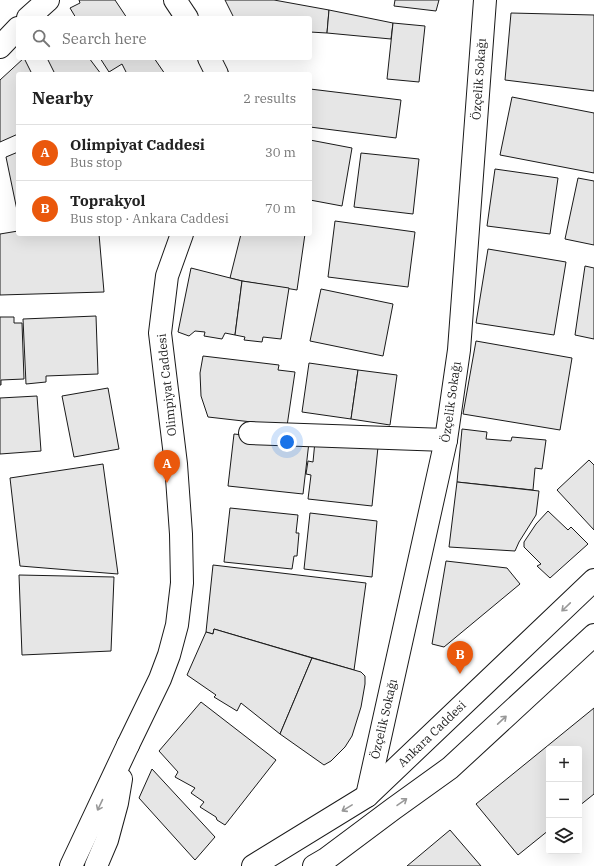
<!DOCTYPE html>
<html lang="en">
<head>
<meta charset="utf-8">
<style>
  :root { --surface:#fff; --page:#f6f6f6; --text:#222; --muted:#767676; --line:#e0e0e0; --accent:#ea580c }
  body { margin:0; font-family:"IBM Plex Serif",serif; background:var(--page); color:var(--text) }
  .controls { position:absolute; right:12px; bottom:12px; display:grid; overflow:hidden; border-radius:4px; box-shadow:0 4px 16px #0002 }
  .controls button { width:36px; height:36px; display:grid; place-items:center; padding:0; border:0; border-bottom:1px solid var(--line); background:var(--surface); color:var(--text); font:20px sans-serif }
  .you { position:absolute; left:287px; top:442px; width:14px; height:14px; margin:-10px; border:3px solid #fff; border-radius:50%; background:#1a73e8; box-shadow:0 0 0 6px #1a73e833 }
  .badge { display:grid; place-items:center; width:26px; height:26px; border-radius:50%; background:var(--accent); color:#fff; font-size:13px; font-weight:700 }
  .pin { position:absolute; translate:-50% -33px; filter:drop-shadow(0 1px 2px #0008) }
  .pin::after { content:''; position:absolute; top:21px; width:14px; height:12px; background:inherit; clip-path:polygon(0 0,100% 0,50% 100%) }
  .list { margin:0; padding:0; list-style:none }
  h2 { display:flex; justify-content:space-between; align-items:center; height:52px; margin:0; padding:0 16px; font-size:17px }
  h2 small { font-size:13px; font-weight:400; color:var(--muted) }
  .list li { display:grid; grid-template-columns:26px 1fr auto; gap:12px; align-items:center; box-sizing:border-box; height:56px; padding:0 16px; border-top:1px solid var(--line) }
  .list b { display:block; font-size:15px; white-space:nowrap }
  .list p { margin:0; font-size:13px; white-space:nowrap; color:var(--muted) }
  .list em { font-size:13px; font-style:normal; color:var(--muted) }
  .icon { flex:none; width:22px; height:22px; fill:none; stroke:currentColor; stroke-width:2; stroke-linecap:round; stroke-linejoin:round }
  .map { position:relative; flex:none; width:594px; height:866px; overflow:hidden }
  .search { position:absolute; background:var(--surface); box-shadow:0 4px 16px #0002; left:16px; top:16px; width:296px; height:44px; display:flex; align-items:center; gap:10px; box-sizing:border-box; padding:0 14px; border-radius:4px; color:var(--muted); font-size:15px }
  .panel { position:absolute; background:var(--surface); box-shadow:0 4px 16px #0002; left:16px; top:72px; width:296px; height:164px; border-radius:4px }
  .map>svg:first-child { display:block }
  .building { fill:#e6e6e6; stroke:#1a1a1a }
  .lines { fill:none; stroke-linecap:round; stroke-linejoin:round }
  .minor-casing { stroke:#1a1a1a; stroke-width:24 }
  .tertiary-casing { stroke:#1a1a1a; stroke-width:24 }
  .secondary-casing { stroke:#1a1a1a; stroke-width:24 }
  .primary-casing { stroke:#1a1a1a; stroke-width:24 }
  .minor { stroke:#fff; stroke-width:22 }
  .tertiary { stroke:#fff; stroke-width:22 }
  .secondary { stroke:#fff; stroke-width:22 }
  .primary { stroke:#fff; stroke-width:22 }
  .oneway { stroke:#989898 }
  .labels { text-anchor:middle; stroke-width:3; stroke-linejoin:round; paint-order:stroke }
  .street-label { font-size:12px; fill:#1a1a1a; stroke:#fff }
</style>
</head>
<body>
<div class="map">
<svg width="594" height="866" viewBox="0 0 594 866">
  <rect width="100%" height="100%" fill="#fff"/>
  <g class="building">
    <polygon points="79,0 115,0 127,18 76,18 70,8 80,3"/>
    <polygon points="225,0 274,0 329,10 327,33 310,32 310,18 234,18"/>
    <polygon points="395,0 439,0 436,11 394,6"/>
    <polygon points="329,10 393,23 391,39 327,33"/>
    <polygon points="511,13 594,15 594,91 505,80"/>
    <polygon points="393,23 425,26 419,82 387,79"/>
    <polygon points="24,58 32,74 18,74 18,134 0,142 0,80"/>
    <polygon points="47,58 89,58 101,74 55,74"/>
    <polygon points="100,58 154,58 165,74 127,74 122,64 109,72"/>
    <polygon points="310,89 401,100 396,138 310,127"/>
    <polygon points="512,97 594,113 594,173 500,155"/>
    <polygon points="310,140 352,148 342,206 310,200"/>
    <polygon points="18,152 18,215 6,157"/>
    <polygon points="361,153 419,159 413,214 354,207"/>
    <polygon points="495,169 558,178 550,234 487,226"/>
    <polygon points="578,178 594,181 594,245 565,239"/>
    <polygon points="335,221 415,232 408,287 328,277"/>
    <polygon points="18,231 18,234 99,234 104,292 0,295 0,234"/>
    <polygon points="241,234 305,234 297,290 242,281 230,278"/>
    <polygon points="488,249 566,262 554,335 476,323"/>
    <polygon points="585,266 594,268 594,339 575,335"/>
    <polygon points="191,268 242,281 235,335 225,333 222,339 204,336 205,332 195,331 189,336 178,332"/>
    <polygon points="242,281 289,288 281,339 263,337 262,342 244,340 245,337 235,335"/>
    <polygon points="321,289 393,304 383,356 310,341"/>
    <polygon points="96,316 98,374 46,376 46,382 26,384 23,319"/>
    <polygon points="0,317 14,317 14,323 22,323 24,379 1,380 1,385 0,385"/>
    <polygon points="476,341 572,358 560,430 463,414"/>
    <polygon points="203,356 279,365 278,370 295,372 287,426 208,417 201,396 200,373"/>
    <polygon points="309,363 358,370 351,419 302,412"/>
    <polygon points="358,370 397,375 390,425 351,419"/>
    <polygon points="108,388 119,449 74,457 62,396"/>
    <polygon points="37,396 41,451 0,454 0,398"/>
    <polygon points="462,429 487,432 486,439 511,441 512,437 546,440 542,469 535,468 533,490 457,482"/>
    <polygon points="234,434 309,442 303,494 228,486"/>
    <polygon points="315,441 378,447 372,506 308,499 311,475 306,474 308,461 313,462"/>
    <polygon points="589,460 594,465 594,530 557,490"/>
    <polygon points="103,464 118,574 20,566 10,478"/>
    <polygon points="457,482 539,491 536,515 519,542 515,551 449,547"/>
    <polygon points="230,508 298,515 296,533 299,533 297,556 294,556 292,569 224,562"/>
    <polygon points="548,511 568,530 571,527 588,544 550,578 537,566 541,564 524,547 524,542 536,524"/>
    <polygon points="310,513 377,521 372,577 304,569"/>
    <polygon points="446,561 507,568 520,584 444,647 432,644"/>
    <polygon points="213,565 366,583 354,670 214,629 213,634 206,632"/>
    <polygon points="19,575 114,577 111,651 22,655"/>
    <polygon points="214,629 312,658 280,734 241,703 237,711 214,697 216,695 187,675 206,632 213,634"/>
    <polygon points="312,658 361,672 365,676 365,684 361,707 352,736 345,747 331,761 324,765 280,734"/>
    <polygon points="201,702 276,760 225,825 217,820 216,817 200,807 204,802 191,793 195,788 175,777 178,772 159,751"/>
    <polygon points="594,708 594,794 579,806 579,749 549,749 549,830 518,855 476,804"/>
    <polygon points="152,769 215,837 195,860 139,798"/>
    <polygon points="450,830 481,866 407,866"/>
  </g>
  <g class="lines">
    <g class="minor-casing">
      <g id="minor">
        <polyline points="28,18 48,0"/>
        <polyline points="0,47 18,28"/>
        <polyline points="250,433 446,440"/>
      </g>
    </g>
    <g class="tertiary-casing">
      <polyline id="tertiary" points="367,796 446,440 459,350 485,0"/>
    </g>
    <g class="secondary-casing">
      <g id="secondary">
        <polyline points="175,0 187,18"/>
        <polyline points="209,58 217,74"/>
        <polyline points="128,745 160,679 169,655 177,625 182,583 181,534 176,464 160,333 167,276 182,234"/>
      </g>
    </g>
    <g class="primary-casing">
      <g id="primary">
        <polyline points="71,866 128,745"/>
        <polyline points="96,866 107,840 117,803 121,779"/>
        <polyline points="253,866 367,796 594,580"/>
        <polyline points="314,866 326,859 393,809 450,768 594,635"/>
      </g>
    </g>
    <use href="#minor" class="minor"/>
    <use href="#tertiary" class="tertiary"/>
    <use href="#secondary" class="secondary"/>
    <use href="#primary" class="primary"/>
  </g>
  <defs><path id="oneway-shaft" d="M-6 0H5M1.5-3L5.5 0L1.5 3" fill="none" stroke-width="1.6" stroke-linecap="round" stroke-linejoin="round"/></defs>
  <g class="oneway">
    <use href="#oneway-shaft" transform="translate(566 607) rotate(136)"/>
    <use href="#oneway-shaft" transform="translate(502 720) rotate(-43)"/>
    <use href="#oneway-shaft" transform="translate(402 802) rotate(-35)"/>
    <use href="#oneway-shaft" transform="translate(100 805) rotate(115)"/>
    <use href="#oneway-shaft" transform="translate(347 808) rotate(149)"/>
  </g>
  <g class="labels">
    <g class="street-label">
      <text transform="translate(479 79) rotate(-86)" y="4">Özçelik Sokağı</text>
      <text transform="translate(167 385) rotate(-96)" y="4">Olimpiyat Caddesi</text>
      <text transform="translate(451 402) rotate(-82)" y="4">Özçelik Sokağı</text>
      <text transform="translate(384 719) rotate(-77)" y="4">Özçelik Sokağı</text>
      <text transform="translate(432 734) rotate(-44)" y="4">Ankara Caddesi</text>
    </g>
  </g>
</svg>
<div class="controls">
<button>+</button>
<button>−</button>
<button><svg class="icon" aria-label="layers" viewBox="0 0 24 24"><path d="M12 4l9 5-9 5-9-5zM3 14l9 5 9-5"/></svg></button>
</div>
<div class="you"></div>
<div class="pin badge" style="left:167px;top:483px">A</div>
<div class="pin badge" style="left:460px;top:674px">B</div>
<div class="search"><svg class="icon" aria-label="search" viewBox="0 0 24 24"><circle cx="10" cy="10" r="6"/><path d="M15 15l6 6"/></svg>Search here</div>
<section class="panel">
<h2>Nearby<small>2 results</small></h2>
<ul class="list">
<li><span class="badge">A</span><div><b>Oli̇mpi̇yat Caddesi̇</b><p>Bus stop</p></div><em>30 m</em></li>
<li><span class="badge">B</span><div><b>Toprakyol</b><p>Bus stop · Ankara Caddesi</p></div><em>70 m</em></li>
</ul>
</section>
</div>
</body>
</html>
